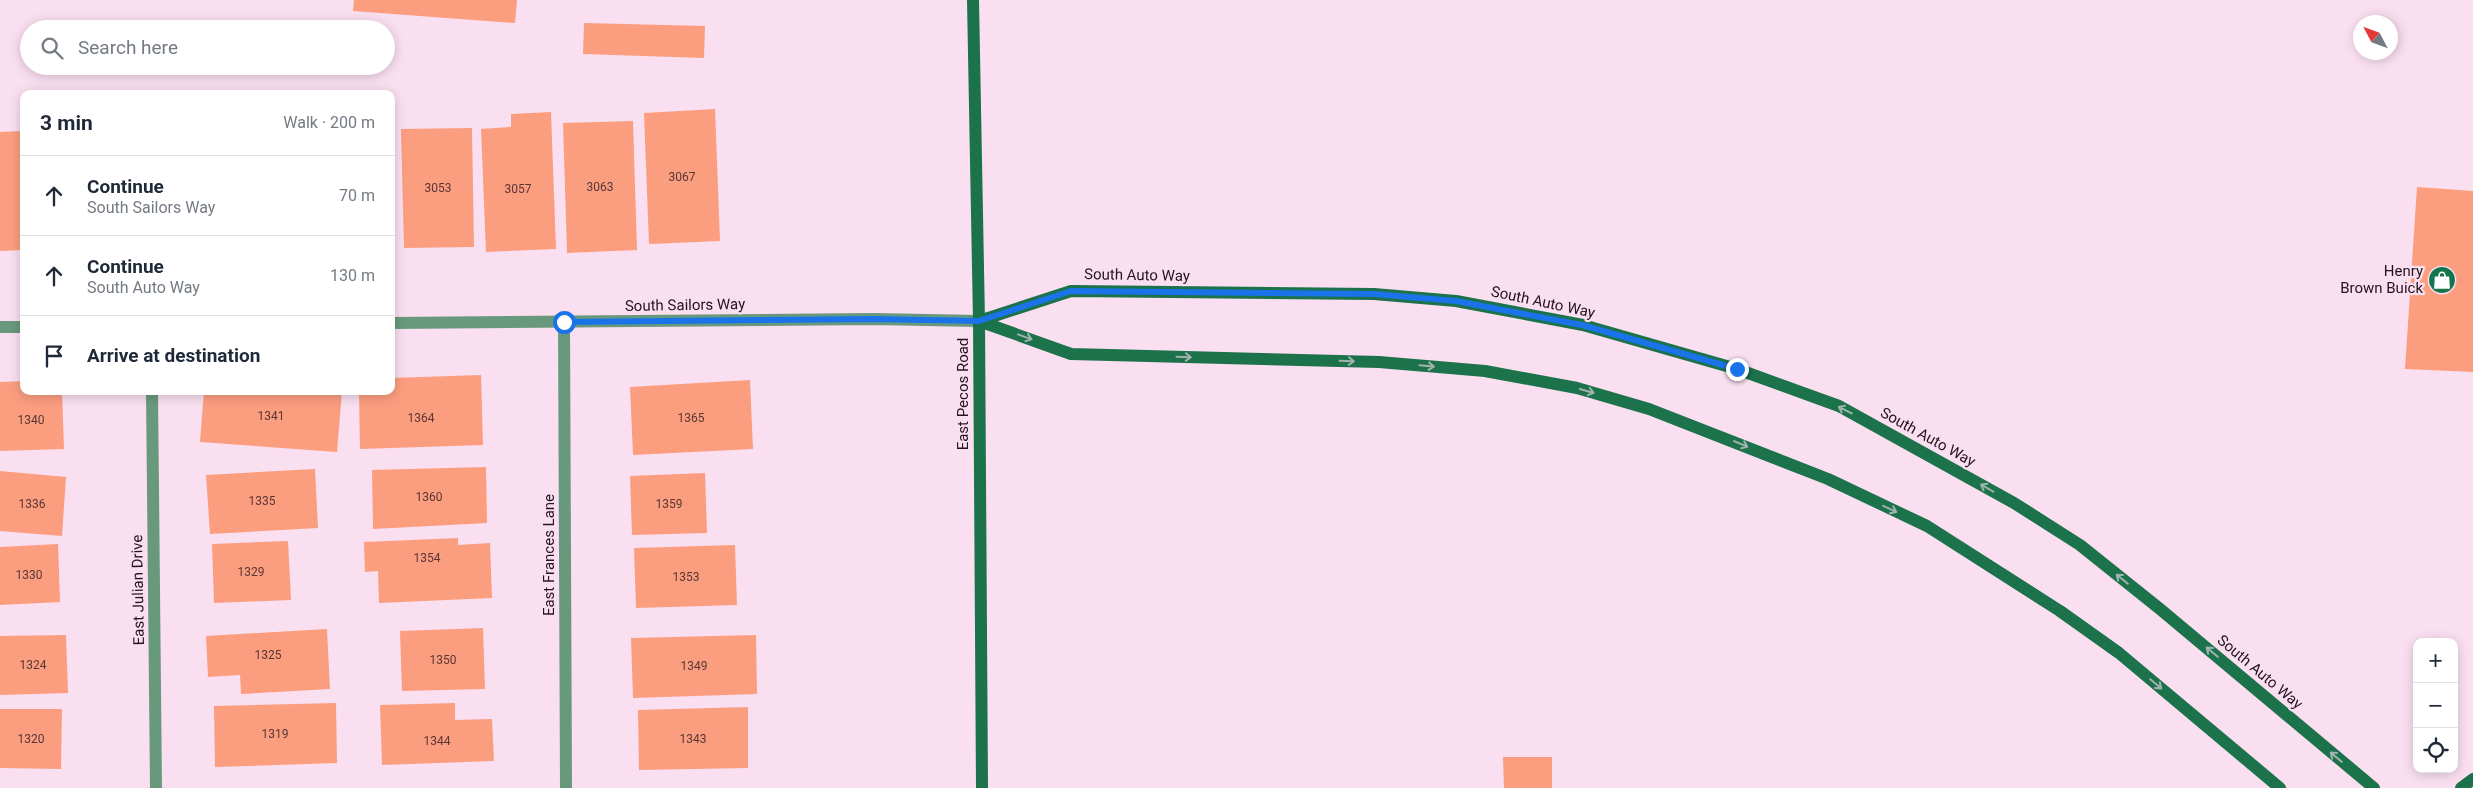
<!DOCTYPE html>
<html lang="en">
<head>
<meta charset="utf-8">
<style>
  :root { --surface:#fff; --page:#f2f2f3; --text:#1f2937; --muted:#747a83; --line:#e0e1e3 }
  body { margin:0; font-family:Roboto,sans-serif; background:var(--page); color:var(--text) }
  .controls { position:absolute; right:15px; bottom:15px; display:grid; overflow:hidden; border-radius:10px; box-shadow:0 2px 12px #0003 }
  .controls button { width:45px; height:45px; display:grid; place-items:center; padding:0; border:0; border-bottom:1px solid var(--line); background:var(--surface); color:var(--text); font:25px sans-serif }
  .compass { position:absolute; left:2353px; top:15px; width:45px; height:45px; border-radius:50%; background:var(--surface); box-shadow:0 2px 12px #0003; rotate:311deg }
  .stop { position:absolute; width:15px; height:15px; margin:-11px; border:4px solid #1a73e8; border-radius:50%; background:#fff }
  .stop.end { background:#1a73e8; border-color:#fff; box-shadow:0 1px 5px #0008 }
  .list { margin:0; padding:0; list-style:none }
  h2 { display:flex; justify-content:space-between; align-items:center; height:65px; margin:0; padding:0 20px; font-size:21px }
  h2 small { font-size:16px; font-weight:400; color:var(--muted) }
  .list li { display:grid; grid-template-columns:32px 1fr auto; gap:15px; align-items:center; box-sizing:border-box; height:80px; padding:0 20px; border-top:1px solid var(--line) }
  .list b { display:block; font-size:19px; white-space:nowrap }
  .list p { margin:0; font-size:16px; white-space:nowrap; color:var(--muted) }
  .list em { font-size:16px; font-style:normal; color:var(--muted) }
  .icon { flex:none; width:28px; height:28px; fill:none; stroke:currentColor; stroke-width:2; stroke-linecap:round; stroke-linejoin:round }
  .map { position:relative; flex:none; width:2473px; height:788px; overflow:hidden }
  .search { position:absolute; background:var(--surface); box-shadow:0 2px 12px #0003; left:20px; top:20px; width:375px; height:55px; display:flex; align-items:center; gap:12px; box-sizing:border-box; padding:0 18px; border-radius:28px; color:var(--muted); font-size:19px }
  .panel { position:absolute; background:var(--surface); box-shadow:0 2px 12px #0003; left:20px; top:90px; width:375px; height:305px; border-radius:10px }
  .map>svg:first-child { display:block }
  .building { fill:#fb9e7f }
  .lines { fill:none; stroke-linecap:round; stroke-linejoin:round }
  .street { stroke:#68997d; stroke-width:12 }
  .secondary { stroke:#1b724b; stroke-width:12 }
  .oneway { stroke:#a1b3ae }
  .route { stroke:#1a73e8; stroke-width:6 }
  .labels { text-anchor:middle; stroke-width:4.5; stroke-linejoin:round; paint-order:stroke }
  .number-label { font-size:12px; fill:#593636 }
  .poi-label { font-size:15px; fill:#23141e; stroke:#fadff0; text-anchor:end }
  .street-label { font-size:15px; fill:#23141e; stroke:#fadff0 }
</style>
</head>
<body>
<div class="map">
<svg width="2473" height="788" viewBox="0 0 2473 788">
  <rect width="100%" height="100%" fill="#fadff0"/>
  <g class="building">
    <polygon points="354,0 517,0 515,23 353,11"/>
    <polygon points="584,23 705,26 704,58 583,54"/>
    <polygon points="715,109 720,241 649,244 644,113"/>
    <polygon points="551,112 556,249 486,252 481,129 511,127 511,114"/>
    <polygon points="633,121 637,250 567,253 563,123"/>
    <polygon points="472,128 474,247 404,248 401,129"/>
    <polygon points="24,131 24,250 0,251 0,132"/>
    <polygon points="2417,187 2473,191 2473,372 2405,369"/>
    <polygon points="481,375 483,445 360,449 359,391 391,391 391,378"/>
    <polygon points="750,380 753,449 633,455 630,387"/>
    <polygon points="24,381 24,391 62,391 64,449 0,451 0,382"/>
    <polygon points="204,391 342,391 337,452 200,442"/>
    <polygon points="486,467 487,523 373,529 372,470"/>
    <polygon points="315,469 318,528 210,534 206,475"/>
    <polygon points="0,471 66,477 62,536 0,531"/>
    <polygon points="705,473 707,533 632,535 630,476"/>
    <polygon points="458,538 458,545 490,543 492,598 379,603 378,571 365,572 364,542"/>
    <polygon points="288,541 291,600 214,603 212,544"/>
    <polygon points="58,544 60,602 0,605 0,547"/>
    <polygon points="735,545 737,605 636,608 634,548"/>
    <polygon points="483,628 485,689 402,691 400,631"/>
    <polygon points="327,629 330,689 241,694 240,675 208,677 206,636"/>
    <polygon points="66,635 68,693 0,695 0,636"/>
    <polygon points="756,635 757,694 633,698 631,638"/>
    <polygon points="336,703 337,763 215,767 214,706"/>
    <polygon points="455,703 455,720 492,719 494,761 382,765 380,705"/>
    <polygon points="748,707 748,768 639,770 638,710"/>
    <polygon points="0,709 62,709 61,769 0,768"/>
    <polygon points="1503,757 1552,757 1552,788 1504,788"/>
  </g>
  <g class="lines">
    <g class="street">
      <polyline points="564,322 566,788"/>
      <polyline points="391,323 874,319 979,321"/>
      <polyline points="0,327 24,327"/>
      <polyline points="152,391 156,788"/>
    </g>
    <g class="secondary">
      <polyline points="973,0 979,321 982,788"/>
      <polyline points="979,321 1071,291 1374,294 1456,301 1583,325 1737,369 1839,406 2014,503 2080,545 2160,609 2374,788"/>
      <polyline points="979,321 1071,354 1379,362 1485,371 1577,388 1649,409 1828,479 1927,526 2060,611 2119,653 2280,788"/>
      <polyline points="2461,788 2473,779"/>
    </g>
  </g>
  <defs><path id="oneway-shaft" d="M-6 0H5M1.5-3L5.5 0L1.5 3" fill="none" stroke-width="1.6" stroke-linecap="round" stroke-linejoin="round" transform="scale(1.25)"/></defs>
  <g class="oneway">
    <use href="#oneway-shaft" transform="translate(1025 337) rotate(20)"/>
    <use href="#oneway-shaft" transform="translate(1184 357) rotate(2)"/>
    <use href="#oneway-shaft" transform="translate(1347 361) rotate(2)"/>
    <use href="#oneway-shaft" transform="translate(1427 366) rotate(5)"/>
    <use href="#oneway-shaft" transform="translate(1587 391) rotate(16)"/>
    <use href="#oneway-shaft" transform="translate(1845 410) rotate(-153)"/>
    <use href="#oneway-shaft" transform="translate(1741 444) rotate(23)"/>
    <use href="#oneway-shaft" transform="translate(1987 488) rotate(-150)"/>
    <use href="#oneway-shaft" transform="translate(1890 509) rotate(25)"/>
    <use href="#oneway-shaft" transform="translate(2122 579) rotate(-141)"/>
    <use href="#oneway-shaft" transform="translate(2212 652) rotate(-140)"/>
    <use href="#oneway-shaft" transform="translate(2156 684) rotate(40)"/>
    <use href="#oneway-shaft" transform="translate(2336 757) rotate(-140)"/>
  </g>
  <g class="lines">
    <polyline class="route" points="564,322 874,319 979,321 1071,291 1374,294 1456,301 1582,325 1737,369"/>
  </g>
  <defs>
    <g id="shop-disc" transform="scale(1.4375)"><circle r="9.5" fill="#15764d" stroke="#fadff0"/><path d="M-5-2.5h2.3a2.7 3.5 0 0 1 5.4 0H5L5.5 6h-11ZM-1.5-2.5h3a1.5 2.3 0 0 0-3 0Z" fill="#fff"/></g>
  </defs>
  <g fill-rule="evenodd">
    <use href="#shop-disc" x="2442" y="280"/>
  </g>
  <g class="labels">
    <g class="number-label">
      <text x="682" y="181">3067</text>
      <text x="600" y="191">3063</text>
      <text x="438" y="192">3053</text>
      <text x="518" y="193">3057</text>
      <text x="271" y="420">1341</text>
      <text x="421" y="422">1364</text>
      <text x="691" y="422">1365</text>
      <text x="31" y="424">1340</text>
      <text x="429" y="501">1360</text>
      <text x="262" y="505">1335</text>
      <text x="32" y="508">1336</text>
      <text x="669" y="508">1359</text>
      <text x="427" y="562">1354</text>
      <text x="251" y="576">1329</text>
      <text x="29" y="579">1330</text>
      <text x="686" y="581">1353</text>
      <text x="268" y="659">1325</text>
      <text x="443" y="664">1350</text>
      <text x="33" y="669">1324</text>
      <text x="694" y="670">1349</text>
      <text x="275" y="738">1319</text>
      <text x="31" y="743">1320</text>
      <text x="693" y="743">1343</text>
      <text x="437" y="745">1344</text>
    </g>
    <g class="poi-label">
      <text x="2423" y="276">Henry<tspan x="2423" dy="17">Brown Buick</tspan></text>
    </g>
    <g class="street-label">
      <text transform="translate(1137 275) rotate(1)" y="5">South Auto Way</text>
      <text transform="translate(1543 302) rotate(12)" y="5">South Auto Way</text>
      <text transform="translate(685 305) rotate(-1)" y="5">South Sailors Way</text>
      <text transform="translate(963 394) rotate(-90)" y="5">East Pecos Road</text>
      <text transform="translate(1928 437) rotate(29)" y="5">South Auto Way</text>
      <text transform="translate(549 555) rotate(-90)" y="5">East Frances Lane</text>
      <text transform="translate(138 590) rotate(-91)" y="5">East Julian Drive</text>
      <text transform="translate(2260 672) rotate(40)" y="5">South Auto Way</text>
    </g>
  </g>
</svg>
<div class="controls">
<button>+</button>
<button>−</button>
<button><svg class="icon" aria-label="locate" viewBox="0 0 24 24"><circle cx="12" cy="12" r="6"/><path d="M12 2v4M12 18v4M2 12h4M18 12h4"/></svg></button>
</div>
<svg class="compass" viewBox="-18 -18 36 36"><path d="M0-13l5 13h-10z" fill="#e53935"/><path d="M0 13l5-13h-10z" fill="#747a83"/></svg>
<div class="stop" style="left:564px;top:322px"></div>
<div class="stop end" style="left:1737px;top:369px"></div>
<div class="search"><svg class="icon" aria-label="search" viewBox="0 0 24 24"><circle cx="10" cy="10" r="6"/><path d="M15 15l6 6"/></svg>Search here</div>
<section class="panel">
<h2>3 min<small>Walk · 200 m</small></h2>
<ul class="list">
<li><svg class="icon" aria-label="ahead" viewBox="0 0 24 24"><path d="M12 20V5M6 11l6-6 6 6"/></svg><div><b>Continue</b><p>South Sailors Way</p></div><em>70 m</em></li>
<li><svg class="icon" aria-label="ahead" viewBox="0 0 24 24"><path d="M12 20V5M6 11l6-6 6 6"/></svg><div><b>Continue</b><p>South Auto Way</p></div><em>130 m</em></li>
<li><svg class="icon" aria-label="arrive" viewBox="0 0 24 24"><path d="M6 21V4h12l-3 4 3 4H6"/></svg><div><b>Arrive at destination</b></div></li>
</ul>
</section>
</div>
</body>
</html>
